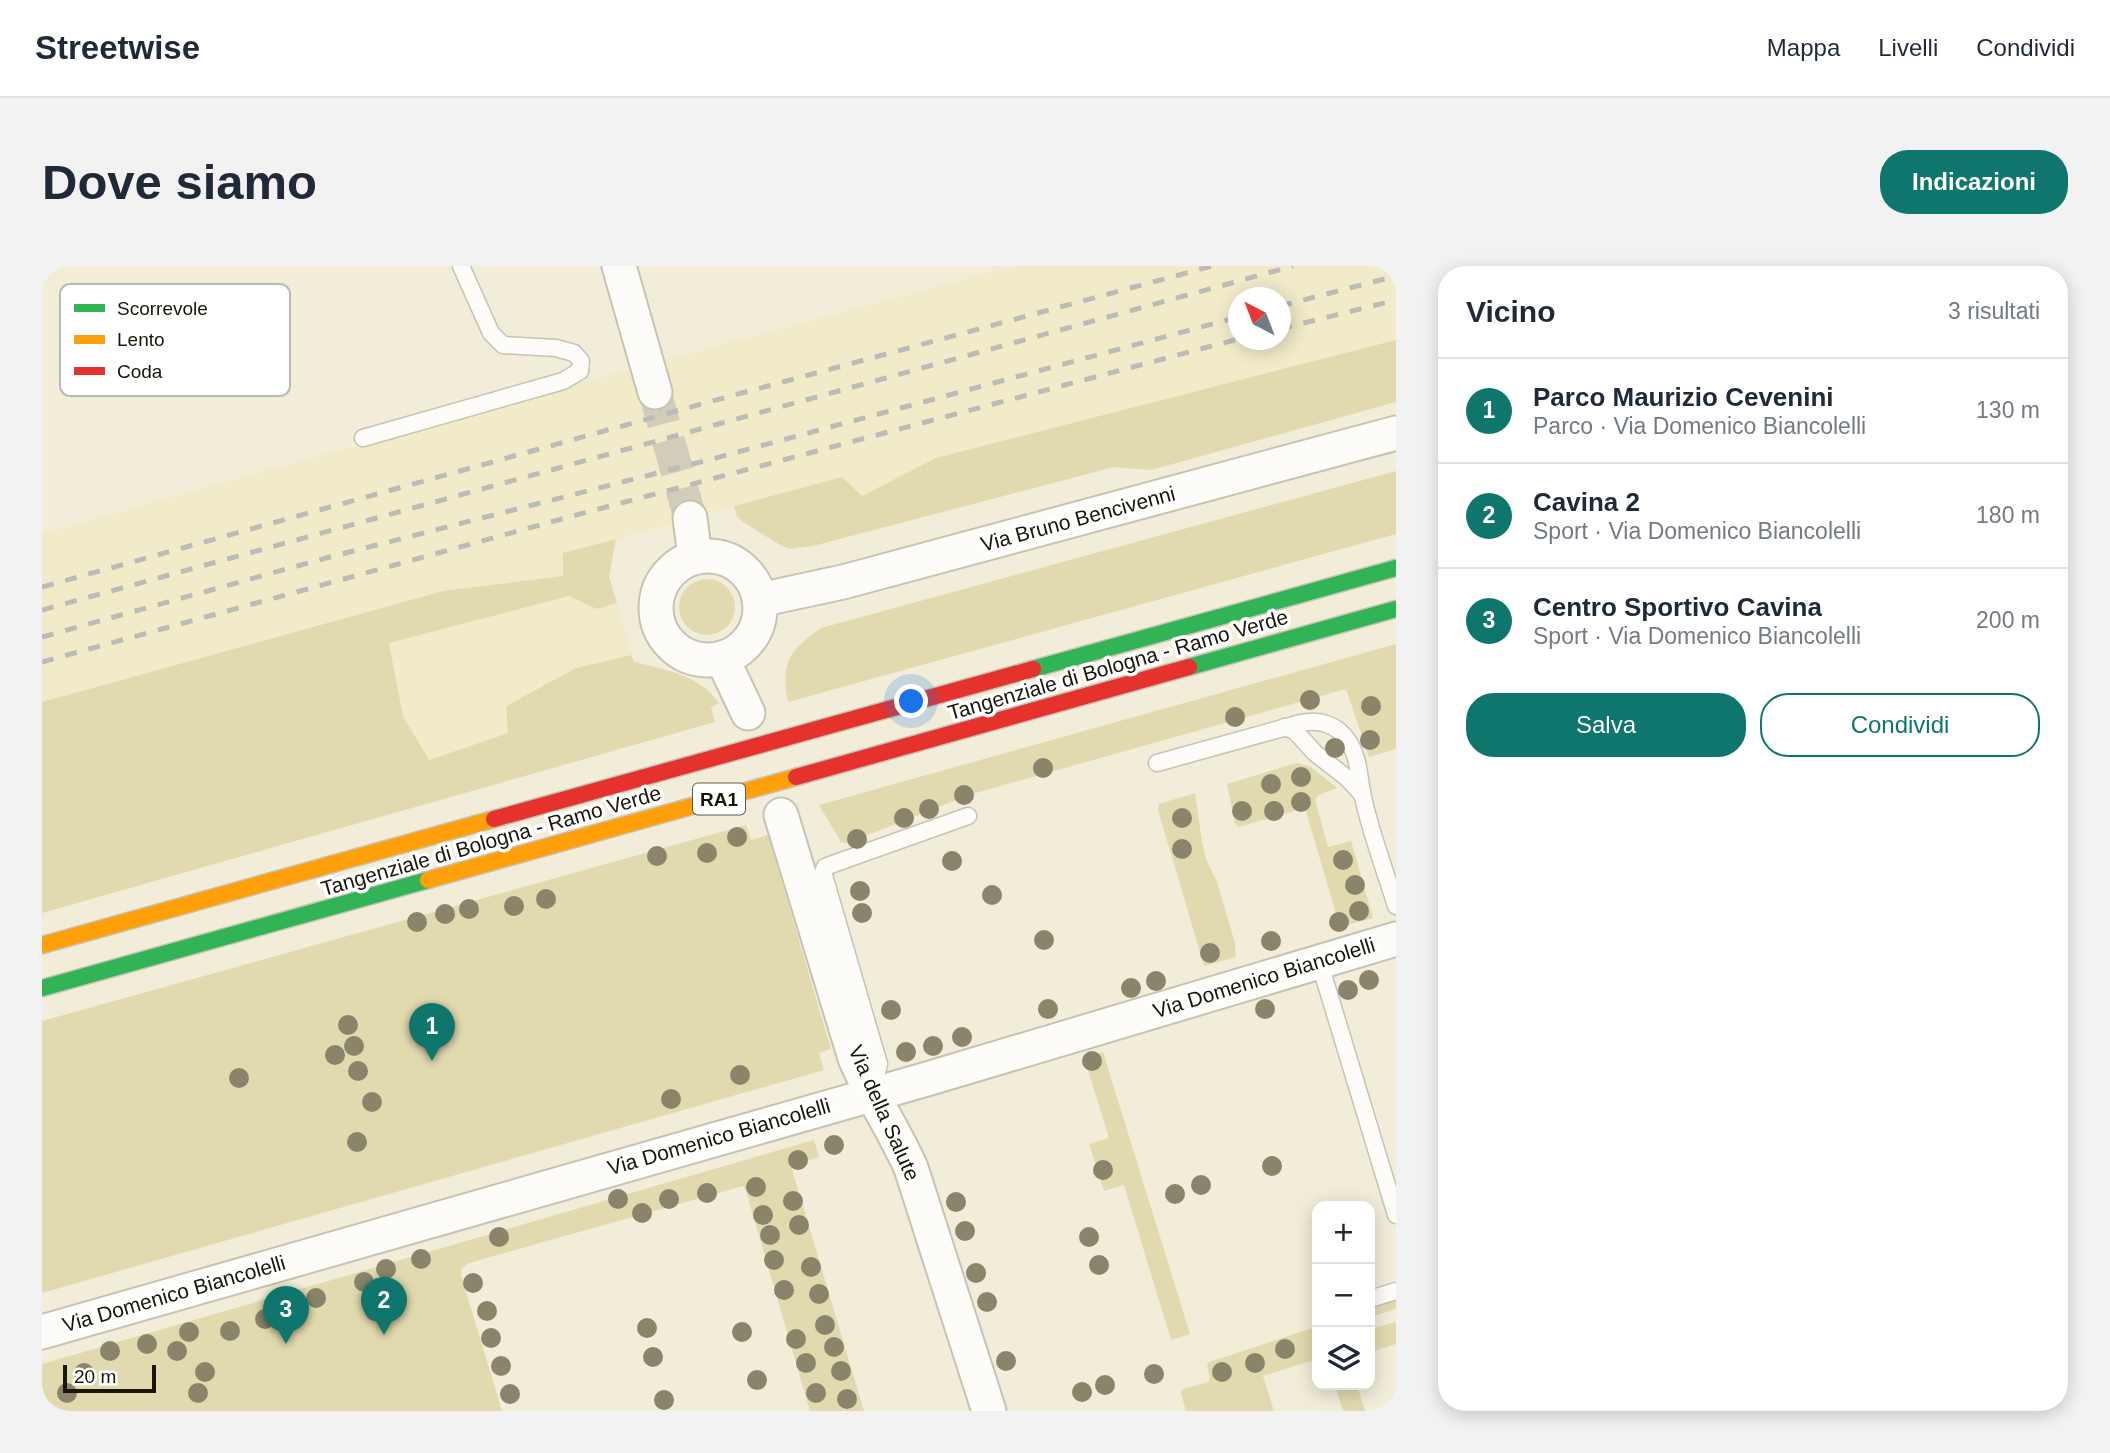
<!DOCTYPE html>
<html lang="it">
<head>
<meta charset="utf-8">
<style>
  :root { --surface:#fff; --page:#f2f2f3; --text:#1f2937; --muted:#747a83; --line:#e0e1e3; --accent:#0f766e }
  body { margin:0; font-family:Arial,sans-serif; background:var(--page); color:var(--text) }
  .controls { position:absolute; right:21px; bottom:21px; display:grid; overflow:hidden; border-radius:14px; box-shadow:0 4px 18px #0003 }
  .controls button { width:63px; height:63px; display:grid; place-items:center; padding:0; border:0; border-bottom:2px solid var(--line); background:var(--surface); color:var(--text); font:35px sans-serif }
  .compass { position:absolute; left:1186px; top:21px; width:63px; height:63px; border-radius:50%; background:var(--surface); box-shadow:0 4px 18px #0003; rotate:318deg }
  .scale { position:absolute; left:21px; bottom:18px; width:93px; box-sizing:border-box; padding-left:7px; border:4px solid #191609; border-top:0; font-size:19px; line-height:24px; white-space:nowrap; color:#191609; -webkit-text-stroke:5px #fff; paint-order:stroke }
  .you { position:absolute; left:870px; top:436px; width:24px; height:24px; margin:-18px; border:5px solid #fff; border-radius:50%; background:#1a73e8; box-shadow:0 0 0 10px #1a73e833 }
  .badge { display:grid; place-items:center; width:46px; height:46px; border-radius:50%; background:var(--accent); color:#fff; font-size:23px; font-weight:700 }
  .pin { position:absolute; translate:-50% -58px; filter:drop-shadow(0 2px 4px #0008) }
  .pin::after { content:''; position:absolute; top:37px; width:24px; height:21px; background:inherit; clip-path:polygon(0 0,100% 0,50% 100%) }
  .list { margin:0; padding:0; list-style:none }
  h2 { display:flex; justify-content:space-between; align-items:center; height:91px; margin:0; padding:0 28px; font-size:30px }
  h2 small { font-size:23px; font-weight:400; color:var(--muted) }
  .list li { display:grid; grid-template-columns:46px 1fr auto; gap:21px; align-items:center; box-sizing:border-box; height:105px; padding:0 28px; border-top:2px solid var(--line) }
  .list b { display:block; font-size:26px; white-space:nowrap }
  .list p { margin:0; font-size:23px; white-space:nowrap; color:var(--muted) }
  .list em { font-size:23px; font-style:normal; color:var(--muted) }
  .actions { display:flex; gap:14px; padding:21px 28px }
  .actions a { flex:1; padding:16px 0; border:2px solid var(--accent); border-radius:28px; text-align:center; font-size:24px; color:var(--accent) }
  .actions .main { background:var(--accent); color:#fff }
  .icon { flex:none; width:38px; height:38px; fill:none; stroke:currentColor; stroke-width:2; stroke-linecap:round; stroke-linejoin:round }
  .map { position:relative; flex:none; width:1354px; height:1145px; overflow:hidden; border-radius:28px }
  header { display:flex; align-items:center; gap:42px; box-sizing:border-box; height:98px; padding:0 35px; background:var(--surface); border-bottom:2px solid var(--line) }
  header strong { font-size:33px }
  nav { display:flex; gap:38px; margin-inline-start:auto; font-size:24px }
  .intro { display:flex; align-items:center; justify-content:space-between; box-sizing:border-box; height:168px; padding:0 42px }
  h1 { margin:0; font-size:49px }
  .button { padding:18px 32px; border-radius:28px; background:var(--accent); color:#fff; font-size:24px; font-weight:700 }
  main { display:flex; gap:42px; padding:0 42px }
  aside { flex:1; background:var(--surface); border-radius:28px; box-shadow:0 4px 18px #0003 }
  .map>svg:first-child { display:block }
  .built { fill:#f2ebca; fill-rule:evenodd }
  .green { fill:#e2daaf }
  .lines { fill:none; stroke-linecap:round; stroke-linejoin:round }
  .street-tunnel { stroke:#d1cdba; stroke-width:33; stroke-dasharray:33 17; stroke-linecap:butt }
  .lane-casing { stroke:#c6c3b3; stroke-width:19 }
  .street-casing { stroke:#c6c3b3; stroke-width:37 }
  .fast-casing { stroke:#c6c3b3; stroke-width:19 }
  .slow-casing { stroke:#c6c3b3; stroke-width:19 }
  .jam-casing { stroke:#c6c3b3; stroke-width:19 }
  .lane { stroke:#fdfcf9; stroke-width:16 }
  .street { stroke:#fdfcf9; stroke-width:33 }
  .fast { stroke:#30b455; stroke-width:16 }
  .slow { stroke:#ff9f0a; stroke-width:16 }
  .jam { stroke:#e5322d; stroke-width:16 }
  .rail { stroke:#bcbcb6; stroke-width:5; stroke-dasharray:12 12; stroke-linecap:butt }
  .tree { fill:#8a846b }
  .labels { text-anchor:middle; stroke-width:7; stroke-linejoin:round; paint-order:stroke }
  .shield { fill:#fff; stroke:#5e5c53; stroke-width:2 }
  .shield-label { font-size:19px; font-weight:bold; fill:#191609 }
  .street-label { font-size:21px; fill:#191609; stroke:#fff }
  .key { fill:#fff; stroke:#bab9b5; stroke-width:2 }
  .key-label { font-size:19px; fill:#191609 }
</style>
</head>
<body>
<header>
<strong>Streetwise</strong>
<nav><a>Mappa</a><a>Livelli</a><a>Condividi</a></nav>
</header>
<div class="intro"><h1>Dove siamo</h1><a class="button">Indicazioni</a></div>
<main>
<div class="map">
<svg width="1354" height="1145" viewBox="0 0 1354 1145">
  <rect width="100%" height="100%" fill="#f1edd9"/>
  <path class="built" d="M972,0H1354V92L820,230L800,211L574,273L567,311L592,395L637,408L386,494L361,450L347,377L333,343L0,436V268L467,136ZM1196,32H1238V74H1196Z"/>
  <g class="green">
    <polygon points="1354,74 1354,136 1109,204 1072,201 771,280 747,283 740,280 701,256 695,251 692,240 800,211 820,230 894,192"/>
    <path d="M1354,205V268L746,436C738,398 747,384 779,362Z"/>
    <path d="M574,273L567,311L575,337L555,343L527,330L347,377L361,450L387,494L466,467L464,440L534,402L589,389L592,396C623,404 658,409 677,437L669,441L673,456L0,647V436L401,325L521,310V287Z"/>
    <circle cx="665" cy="341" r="28"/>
    <polygon points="1354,378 1354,483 1327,491 1304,423 930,528 805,577 799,576 777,539"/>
    <polygon points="1255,497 1269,501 1295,522 1277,529 1273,533 1286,581 1309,575 1331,652 1298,661 1263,542 1197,561 1193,558 1185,518"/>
    <polygon points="1153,527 1160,576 1164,593 1175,616 1193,677 1194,691 1162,700 1116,544 1117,538"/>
    <polygon points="704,559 709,574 726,569 789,783 777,787 782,804 0,1027 0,755"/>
    <polygon points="1061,786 1148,1068 1129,1074 1082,919 1062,925 1047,878 1067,872 1042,791"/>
    <polygon points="772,874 777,891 749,900 822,1145 768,1145 704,925 701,920 427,997 420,1002 419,1009 460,1145 0,1145 0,1098"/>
    <polygon points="1354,1034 1354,1043 1328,1051 1328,1042"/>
    <polygon points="1354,1056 1354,1078 1328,1086 1328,1063"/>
    <polygon points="1271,1062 1275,1069 1275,1093 1221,1110 1232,1145 1144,1145 1139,1127 1141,1123 1166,1116 1168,1112 1165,1099 1167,1096"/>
    <polygon points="1293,1119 1315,1119 1323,1145 1301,1145"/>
  </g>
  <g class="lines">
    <polyline class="street-tunnel" points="613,126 648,252"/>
    <g class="lane-casing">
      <g id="lane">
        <polyline points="321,172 521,115 538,105 539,95 532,87 514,82 461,79 449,67 419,0"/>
        <polyline points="1242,461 1253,465 1273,487 1305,512 1320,528"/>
        <path d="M1115,497L1259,457C1277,453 1295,458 1306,475C1317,490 1317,513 1321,531C1329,568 1343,604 1354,640"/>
        <polyline points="1277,695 1354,949"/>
        <polyline points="831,822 837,798 781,606 783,601 791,598 926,550"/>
        <polyline points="1328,1033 1354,1025"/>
      </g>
    </g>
    <g class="street-casing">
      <g id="street">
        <polyline points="577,0 613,126"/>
        <polyline points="648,252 653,291"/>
        <circle cx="666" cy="342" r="52"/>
        <polyline points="717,334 801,316 1354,167"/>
        <polyline points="680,392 706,447"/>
        <path d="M739,549L813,792C829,830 852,864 869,902L947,1145"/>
        <polyline points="0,1066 885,813 1354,673"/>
      </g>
    </g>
    <g class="fast-casing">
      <g id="fast">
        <polyline points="1147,401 1354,343"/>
        <polyline points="991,403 1354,302"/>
        <polyline points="0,722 386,614"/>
      </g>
    </g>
    <g class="slow-casing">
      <g id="slow">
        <polyline points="386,614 754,511"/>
        <polyline points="0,679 452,553"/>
      </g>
    </g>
    <g class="jam-casing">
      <g id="jam">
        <polyline points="754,511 1147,401"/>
        <polyline points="452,553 991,403"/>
      </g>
    </g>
    <use href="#lane" class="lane"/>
    <use href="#street" class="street"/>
    <use href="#fast" class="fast"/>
    <use href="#slow" class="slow"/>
    <use href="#jam" class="jam"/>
    <g class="rail">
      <polyline points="1238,40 1354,10"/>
      <polyline points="1238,63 1354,34"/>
      <polyline points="0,321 663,137 1170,0"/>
      <polyline points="0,344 1251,0"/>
      <polyline points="0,371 284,292 670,193 1196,51"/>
      <polyline points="0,396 538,248 1196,73"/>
    </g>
  </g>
  <g class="tree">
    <circle cx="1268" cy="434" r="10"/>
    <circle cx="1329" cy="440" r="10"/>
    <circle cx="1193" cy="451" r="10"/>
    <circle cx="1328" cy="474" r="10"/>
    <circle cx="1293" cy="482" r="10"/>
    <circle cx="1001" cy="502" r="10"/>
    <circle cx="1259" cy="511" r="10"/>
    <circle cx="1229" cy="518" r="10"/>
    <circle cx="922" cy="529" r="10"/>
    <circle cx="1259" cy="536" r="10"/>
    <circle cx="887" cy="543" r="10"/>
    <circle cx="1200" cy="545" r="10"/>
    <circle cx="1232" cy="545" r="10"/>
    <circle cx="862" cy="552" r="10"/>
    <circle cx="1140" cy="552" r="10"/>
    <circle cx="695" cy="571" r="10"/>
    <circle cx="815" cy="573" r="10"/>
    <circle cx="1140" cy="583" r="10"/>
    <circle cx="665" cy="587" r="10"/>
    <circle cx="615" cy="590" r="10"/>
    <circle cx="1301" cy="594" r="10"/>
    <circle cx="910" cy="595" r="10"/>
    <circle cx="1313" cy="619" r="10"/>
    <circle cx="818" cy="625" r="10"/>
    <circle cx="950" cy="629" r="10"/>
    <circle cx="504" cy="633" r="10"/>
    <circle cx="472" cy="640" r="10"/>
    <circle cx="427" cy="643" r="10"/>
    <circle cx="1317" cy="645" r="10"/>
    <circle cx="820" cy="647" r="10"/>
    <circle cx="403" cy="648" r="10"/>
    <circle cx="375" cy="656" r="10"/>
    <circle cx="1297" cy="656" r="10"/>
    <circle cx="1002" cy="674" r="10"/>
    <circle cx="1229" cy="675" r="10"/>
    <circle cx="1168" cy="687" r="10"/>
    <circle cx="1327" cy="714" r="10"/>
    <circle cx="1114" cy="715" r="10"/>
    <circle cx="1089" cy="722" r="10"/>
    <circle cx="1306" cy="724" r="10"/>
    <circle cx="1006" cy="743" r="10"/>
    <circle cx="1223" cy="743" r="10"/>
    <circle cx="849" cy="744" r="10"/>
    <circle cx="306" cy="759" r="10"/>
    <circle cx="920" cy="771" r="10"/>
    <circle cx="312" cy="780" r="10"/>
    <circle cx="891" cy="780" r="10"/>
    <circle cx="864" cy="786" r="10"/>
    <circle cx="293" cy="789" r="10"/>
    <circle cx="1050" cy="795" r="10"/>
    <circle cx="316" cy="805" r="10"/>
    <circle cx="698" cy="809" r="10"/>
    <circle cx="197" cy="812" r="10"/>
    <circle cx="629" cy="833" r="10"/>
    <circle cx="330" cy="836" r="10"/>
    <circle cx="315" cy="876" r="10"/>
    <circle cx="792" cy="879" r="10"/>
    <circle cx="756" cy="894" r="10"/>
    <circle cx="1230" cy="900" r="10"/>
    <circle cx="1061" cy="904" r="10"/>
    <circle cx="1159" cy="919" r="10"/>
    <circle cx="714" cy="921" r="10"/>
    <circle cx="665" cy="927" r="10"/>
    <circle cx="1133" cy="928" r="10"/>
    <circle cx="576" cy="933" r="10"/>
    <circle cx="627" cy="933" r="10"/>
    <circle cx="751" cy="935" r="10"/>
    <circle cx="914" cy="936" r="10"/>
    <circle cx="600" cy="947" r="10"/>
    <circle cx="721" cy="949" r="10"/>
    <circle cx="757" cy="959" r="10"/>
    <circle cx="923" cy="965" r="10"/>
    <circle cx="728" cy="969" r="10"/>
    <circle cx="457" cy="971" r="10"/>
    <circle cx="1047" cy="971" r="10"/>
    <circle cx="379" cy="993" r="10"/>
    <circle cx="732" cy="994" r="10"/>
    <circle cx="1057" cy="999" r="10"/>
    <circle cx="769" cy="1001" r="10"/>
    <circle cx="344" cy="1003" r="10"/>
    <circle cx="934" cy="1007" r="10"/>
    <circle cx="322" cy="1016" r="10"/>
    <circle cx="431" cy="1017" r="10"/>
    <circle cx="742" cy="1024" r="10"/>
    <circle cx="777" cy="1028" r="10"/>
    <circle cx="274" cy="1032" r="10"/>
    <circle cx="240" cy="1035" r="10"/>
    <circle cx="945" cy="1036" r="10"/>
    <circle cx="333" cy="1045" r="10"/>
    <circle cx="445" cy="1045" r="10"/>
    <circle cx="223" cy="1053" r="10"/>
    <circle cx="783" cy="1059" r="10"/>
    <circle cx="605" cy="1062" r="10"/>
    <circle cx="188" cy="1065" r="10"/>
    <circle cx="147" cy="1066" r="10"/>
    <circle cx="700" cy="1066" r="10"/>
    <circle cx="449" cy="1072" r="10"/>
    <circle cx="754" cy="1073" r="10"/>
    <circle cx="105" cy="1078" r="10"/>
    <circle cx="792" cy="1081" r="10"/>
    <circle cx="1243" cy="1083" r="10"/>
    <circle cx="68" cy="1085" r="10"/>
    <circle cx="135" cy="1085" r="10"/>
    <circle cx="611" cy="1091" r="10"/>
    <circle cx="964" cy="1095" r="10"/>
    <circle cx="764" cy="1097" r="10"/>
    <circle cx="1213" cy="1097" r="10"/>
    <circle cx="459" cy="1100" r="10"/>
    <circle cx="799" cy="1105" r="10"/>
    <circle cx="163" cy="1106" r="10"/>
    <circle cx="1180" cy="1106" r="10"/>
    <circle cx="42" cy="1107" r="10"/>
    <circle cx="1112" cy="1108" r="10"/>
    <circle cx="715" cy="1114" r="10"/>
    <circle cx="1063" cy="1119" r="10"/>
    <circle cx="1040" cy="1126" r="10"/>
    <circle cx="25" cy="1127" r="10"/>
    <circle cx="156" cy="1127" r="10"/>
    <circle cx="774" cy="1127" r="10"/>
    <circle cx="468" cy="1128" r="10"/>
    <circle cx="805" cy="1133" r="10"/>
    <circle cx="622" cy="1134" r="10"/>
  </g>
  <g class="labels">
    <rect class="shield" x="651" y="517.5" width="52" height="31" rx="5"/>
    <g class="shield-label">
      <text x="677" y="540">RA1</text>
    </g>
    <g class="street-label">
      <text transform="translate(1036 253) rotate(-15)" y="7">Via Bruno Bencivenni</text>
      <text transform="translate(1076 399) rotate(-16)" y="7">Tangenziale di Bologna - Ramo Verde</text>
      <text transform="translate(449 575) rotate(-16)" y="7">Tangenziale di Bologna - Ramo Verde</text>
      <text transform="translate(1222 712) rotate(-17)" y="7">Via Domenico Biancolelli</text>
      <text transform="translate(842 847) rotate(66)" y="7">Via della Salute</text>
      <text transform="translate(677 871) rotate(-16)" y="7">Via Domenico Biancolelli</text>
      <text transform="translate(132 1028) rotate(-16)" y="7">Via Domenico Biancolelli</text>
    </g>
  </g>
  <rect x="18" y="18" width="230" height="112" rx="10" class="key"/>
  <rect x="32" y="38" width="31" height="8" fill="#30b455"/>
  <rect x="32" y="69" width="31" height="9" fill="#ff9f0a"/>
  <rect x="32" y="101" width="31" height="8" fill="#e5322d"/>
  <g class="key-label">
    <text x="75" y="49">Scorrevole</text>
    <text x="75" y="80">Lento</text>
    <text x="75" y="112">Coda</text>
  </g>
</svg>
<div class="controls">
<button>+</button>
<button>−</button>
<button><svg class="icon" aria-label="layers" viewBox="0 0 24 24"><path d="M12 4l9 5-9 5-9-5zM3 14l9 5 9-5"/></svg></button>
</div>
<svg class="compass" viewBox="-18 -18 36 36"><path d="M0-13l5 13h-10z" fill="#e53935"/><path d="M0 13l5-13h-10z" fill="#747a83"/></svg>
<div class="scale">20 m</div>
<div class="you"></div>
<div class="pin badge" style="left:390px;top:795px">1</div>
<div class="pin badge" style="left:342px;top:1069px">2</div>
<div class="pin badge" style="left:244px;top:1078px">3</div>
</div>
<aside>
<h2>Vicino<small>3 risultati</small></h2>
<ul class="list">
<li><span class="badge">1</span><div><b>Parco Maurizio Cevenini</b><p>Parco · Via Domenico Biancolelli</p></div><em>130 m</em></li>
<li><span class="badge">2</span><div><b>Cavina 2</b><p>Sport · Via Domenico Biancolelli</p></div><em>180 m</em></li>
<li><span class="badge">3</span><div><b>Centro Sportivo Cavina</b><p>Sport · Via Domenico Biancolelli</p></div><em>200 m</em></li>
</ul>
<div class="actions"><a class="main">Salva</a><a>Condividi</a></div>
</aside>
</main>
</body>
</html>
